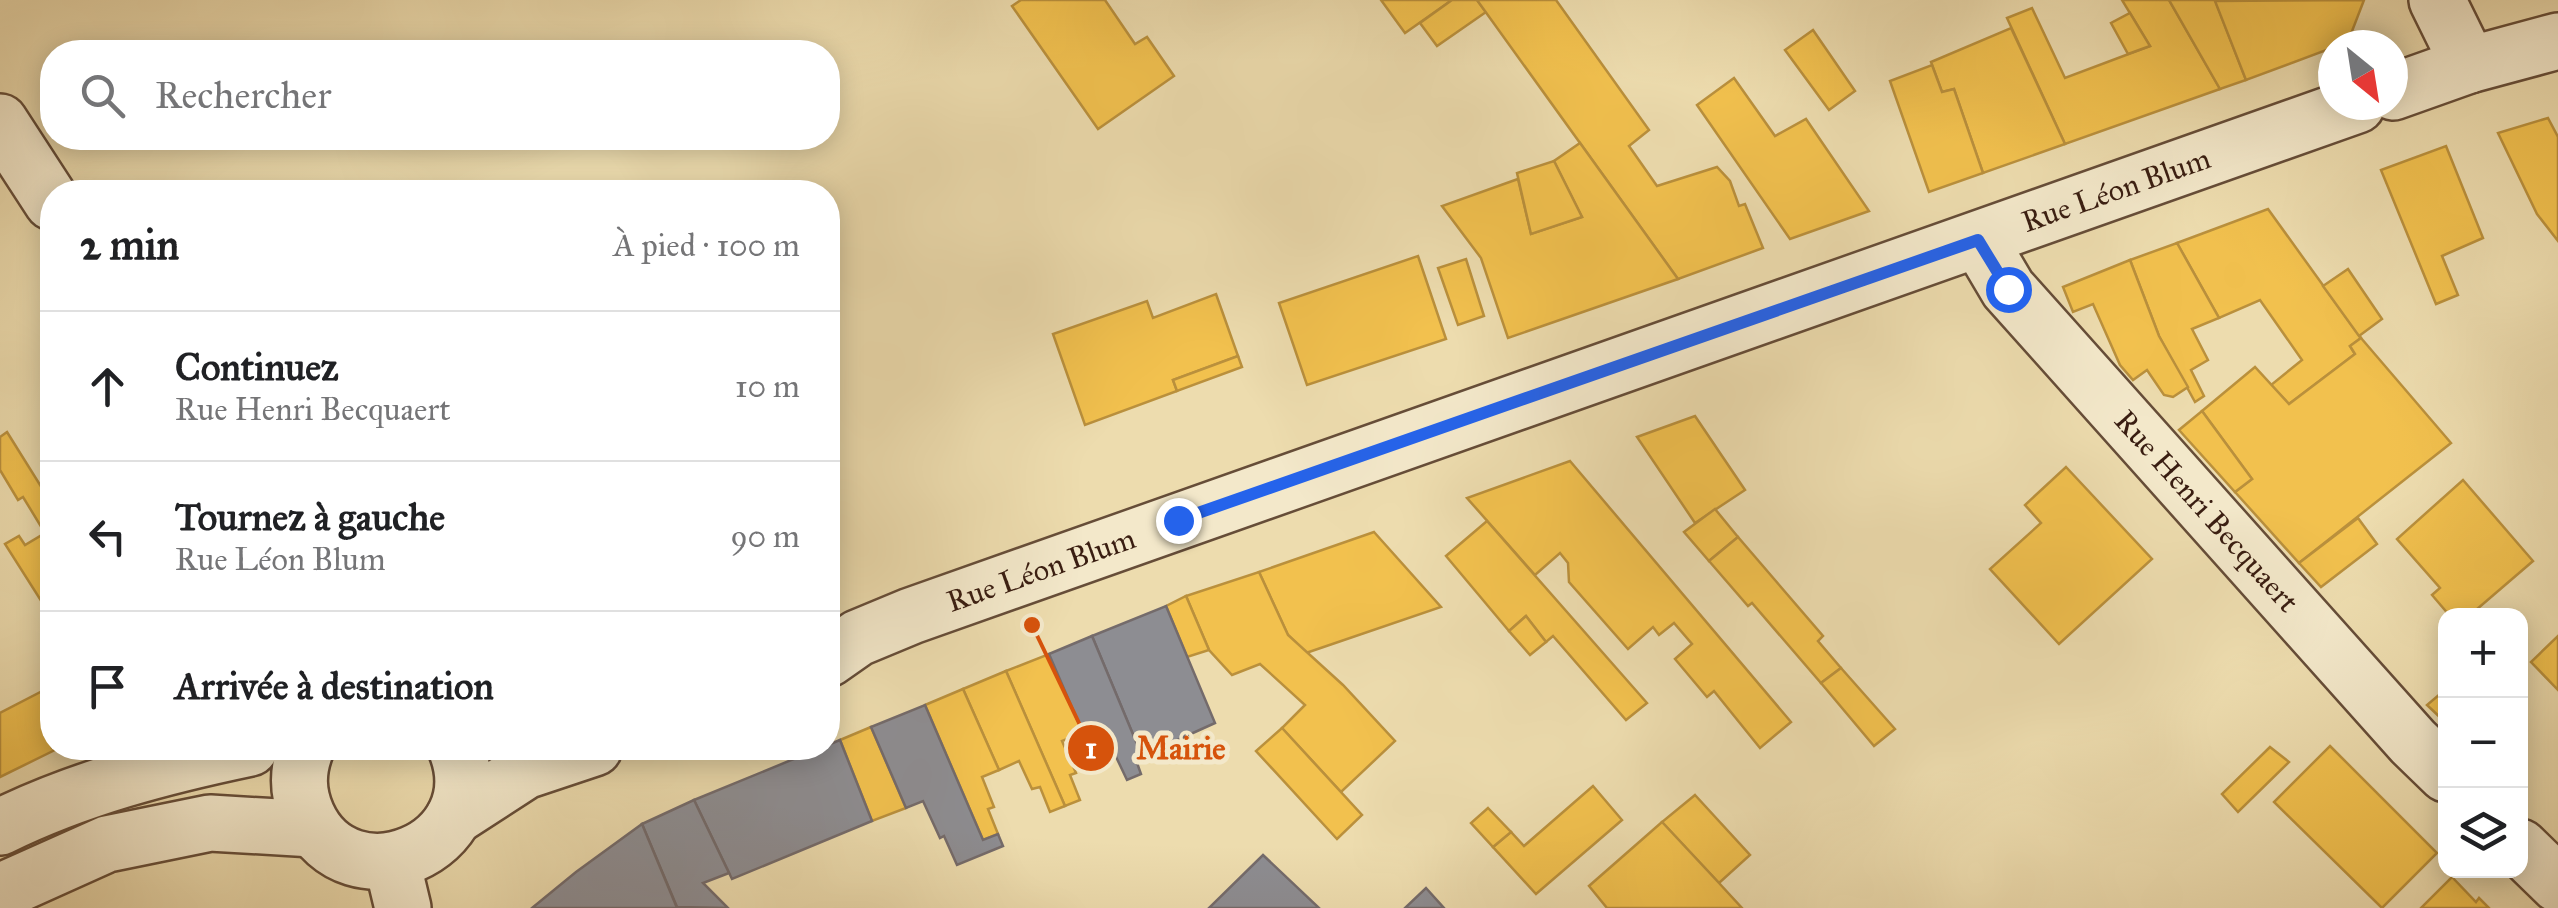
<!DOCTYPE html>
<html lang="fr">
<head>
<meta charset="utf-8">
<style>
  :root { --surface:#fff; --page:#f6f6f6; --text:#202124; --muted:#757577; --line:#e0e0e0 }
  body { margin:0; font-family:"IM FELL Great Primer",serif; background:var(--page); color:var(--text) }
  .controls { position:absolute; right:30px; bottom:30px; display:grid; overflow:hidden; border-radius:20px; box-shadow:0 5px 25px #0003 }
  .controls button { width:90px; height:90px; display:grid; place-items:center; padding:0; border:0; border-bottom:2px solid var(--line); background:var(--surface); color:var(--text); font:50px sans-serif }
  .compass { position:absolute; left:2318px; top:30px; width:90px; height:90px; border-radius:50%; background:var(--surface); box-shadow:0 5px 25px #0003; rotate:150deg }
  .stop { position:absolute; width:30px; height:30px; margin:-22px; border:8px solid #2563eb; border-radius:50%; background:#fff }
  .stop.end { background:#2563eb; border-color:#fff; box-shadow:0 2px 10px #0008 }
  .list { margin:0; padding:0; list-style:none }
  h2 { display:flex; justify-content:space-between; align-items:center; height:130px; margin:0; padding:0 40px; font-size:42px }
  h2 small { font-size:32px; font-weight:400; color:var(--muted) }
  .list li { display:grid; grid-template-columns:65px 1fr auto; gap:30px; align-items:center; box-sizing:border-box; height:150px; padding:0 40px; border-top:2px solid var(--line) }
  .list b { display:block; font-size:38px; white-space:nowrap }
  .list p { margin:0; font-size:32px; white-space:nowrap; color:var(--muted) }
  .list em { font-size:32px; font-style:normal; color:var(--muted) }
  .icon { flex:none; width:55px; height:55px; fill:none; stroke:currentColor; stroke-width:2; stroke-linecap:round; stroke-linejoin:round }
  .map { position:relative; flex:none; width:2558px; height:908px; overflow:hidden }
  .search { position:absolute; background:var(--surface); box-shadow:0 5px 25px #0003; left:40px; top:40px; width:800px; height:110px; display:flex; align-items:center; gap:25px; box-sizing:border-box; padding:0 35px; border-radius:40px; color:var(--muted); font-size:38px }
  .panel { position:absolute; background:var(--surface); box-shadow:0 5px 25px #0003; left:40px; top:180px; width:800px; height:580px; border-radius:40px }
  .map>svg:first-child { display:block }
  .homes { fill:#f2c14e; stroke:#ba903c; stroke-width:2.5 }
  .industry { fill:#8d8d92; stroke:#746b6b; stroke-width:2.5 }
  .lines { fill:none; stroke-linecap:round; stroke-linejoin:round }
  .minor-casing { stroke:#664d38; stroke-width:60 }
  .minor { stroke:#f3e8ca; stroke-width:55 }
  .route { stroke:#2563eb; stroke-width:12 }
  .labels { text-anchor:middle; stroke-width:10; stroke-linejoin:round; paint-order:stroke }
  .street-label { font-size:30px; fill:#391d11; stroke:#f3e8ca }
  .leader { fill:none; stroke:#d6530c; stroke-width:4 }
  .callout-dot { fill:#d6530c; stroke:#f3e8ca; stroke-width:4 }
  .mark-label { font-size:30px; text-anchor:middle; font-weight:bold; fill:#fff }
  .callout-label { font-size:32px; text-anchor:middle; font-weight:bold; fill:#d6530c; stroke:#f3e8ca; stroke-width:10; stroke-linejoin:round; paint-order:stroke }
</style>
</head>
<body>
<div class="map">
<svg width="2558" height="908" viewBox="0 0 2558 908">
  <rect width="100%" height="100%" fill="#eddcae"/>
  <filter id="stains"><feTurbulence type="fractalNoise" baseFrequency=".002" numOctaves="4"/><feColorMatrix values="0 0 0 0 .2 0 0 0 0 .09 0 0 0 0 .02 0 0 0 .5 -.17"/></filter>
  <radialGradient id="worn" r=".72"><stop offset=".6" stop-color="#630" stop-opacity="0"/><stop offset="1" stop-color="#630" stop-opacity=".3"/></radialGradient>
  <g class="homes">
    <polygon points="1021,0 1105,0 1135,44 1147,37 1174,76 1098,129 1012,6"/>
    <polygon points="1381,0 1452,0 1405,33"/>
    <polygon points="1452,0 1477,0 1486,12 1437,46 1420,23"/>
    <polygon points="1477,0 1556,0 1649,130 1629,146 1657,186 1717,167 1730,181 1739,206 1745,204 1763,248 1678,279"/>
    <polygon points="2122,0 2169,0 2220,89 2065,144 2007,18 2032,8 2065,78 2150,46"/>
    <polygon points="2169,0 2215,0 2246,80 2220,89"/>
    <polygon points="2364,0 2349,39 2340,45 2246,80 2215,1"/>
    <polygon points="2130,13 2150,46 2128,54 2111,23"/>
    <polygon points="2011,28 2065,144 1983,173 1954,89 1942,92 1931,62"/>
    <polygon points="1813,30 1855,91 1829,110 1785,50"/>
    <polygon points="1932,65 1942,92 1954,89 1983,173 1929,192 1890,81"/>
    <polygon points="1734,78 1775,136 1806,119 1869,211 1790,239 1697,105"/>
    <polygon points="2548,118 2558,137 2558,241 2537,214 2498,133"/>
    <polygon points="1580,143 1678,279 1508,338 1481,258 1442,206 1518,179 1531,234 1582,217 1554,161"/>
    <polygon points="2446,146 2483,238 2442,256 2458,295 2436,304 2381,170"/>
    <polygon points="1554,161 1582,217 1531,234 1517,173"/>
    <polygon points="2268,209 2361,338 2350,346 2355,354 2289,404 2271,385 2302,360 2260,300 2219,318 2177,243"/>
    <polygon points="2177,243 2219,318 2192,329 2208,360 2191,370 2204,396 2195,402 2159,336 2130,260"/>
    <polygon points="1418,256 1446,339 1307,385 1279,303"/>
    <polygon points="1466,259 1484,316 1458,325 1438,268"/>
    <polygon points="2130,260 2159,336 2188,387 2173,397 2164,395 2147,370 2133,380 2120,365 2093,304 2073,312 2063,287"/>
    <polygon points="2348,269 2382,319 2359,336 2323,286"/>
    <polygon points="1216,294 1238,356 1173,380 1177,391 1085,425 1053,334 1147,301 1153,318"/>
    <polygon points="2361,338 2451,443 2299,563 2235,492 2252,479 2202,411 2255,367 2289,404 2355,354 2350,346"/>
    <polygon points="1238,356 1242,367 1177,391 1173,380"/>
    <polygon points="2202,411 2252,479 2235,492 2179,430"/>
    <polygon points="1695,416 1745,490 1695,523 1637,437"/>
    <polygon points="7,432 52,504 52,618 5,544 19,536 25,545 45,533 23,497 18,500 0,470 0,437"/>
    <polygon points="1570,461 1791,722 1760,748 1714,691 1707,697 1675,659 1692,644 1674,623 1659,635 1653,627 1628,649 1569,582 1568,563 1560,553 1535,575 1467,498"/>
    <polygon points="2066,467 2152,559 2059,644 1990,569 2041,523 2025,505"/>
    <polygon points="2463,480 2533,561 2469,616 2450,616 2432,595 2440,588 2397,539"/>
    <polygon points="1715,509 1738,537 1709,561 1684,532"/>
    <polygon points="2358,518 2377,544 2321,587 2299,563"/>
    <polygon points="1487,521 1647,703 1626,720 1553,636 1546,642 1526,616 1509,631 1446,556"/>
    <polygon points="1374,532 1441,607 1306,653 1288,635 1259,572"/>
    <polygon points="1738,537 1823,636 1818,641 1841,668 1821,683 1752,603 1748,606 1709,561"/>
    <polygon points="1259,572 1288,635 1343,685 1395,741 1341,792 1282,728 1305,705 1260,664 1232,675 1209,650 1186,596"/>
    <polygon points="1186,596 1209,650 1187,657 1166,606"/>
    <polygon points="1526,616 1546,642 1530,655 1509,631"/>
    <polygon points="2558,636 2558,690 2531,662"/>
    <polygon points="1049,654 1083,733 1062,741 1076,773 1070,775 1080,800 1065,806 1006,671"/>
    <polygon points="1841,668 1895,729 1874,746 1821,683"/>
    <polygon points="1006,671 1065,806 1050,812 1040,787 1032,789 1019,761 999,770 963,689"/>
    <polygon points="52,686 52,748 59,748 0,777 0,713"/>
    <polygon points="963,689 999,770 982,777 994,807 988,809 998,834 983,840 925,705"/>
    <polygon points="2446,689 2446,723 2427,705"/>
    <polygon points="871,727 906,808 872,821 840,740"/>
    <polygon points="1282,728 1362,815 1337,839 1256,751"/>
    <polygon points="2330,746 2437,853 2382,908 2274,802"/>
    <polygon points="2270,747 2289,762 2238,812 2222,794"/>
    <polygon points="1593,786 1622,820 1536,894 1493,847 1511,832 1524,846"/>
    <polygon points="1695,795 1750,855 1719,883 1662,822"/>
    <polygon points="1488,808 1511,832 1493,847 1471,823"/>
    <polygon points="1662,822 1719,883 1742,908 1607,908 1589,886"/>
    <polygon points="2452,877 2476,902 2479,898 2489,908 2421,908"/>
  </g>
  <g class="industry">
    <polygon points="1166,606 1215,723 1142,756 1092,636"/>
    <polygon points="1092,636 1142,756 1136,760 1141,774 1127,780 1101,725 1083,733 1049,654"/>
    <polygon points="925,705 983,840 998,834 1003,846 957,865 944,836 940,838 923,801 906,808 871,727"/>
    <polygon points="840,740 872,821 732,879 694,800"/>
    <polygon points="694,800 729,873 703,883 728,908 677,907 642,824"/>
    <polygon points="642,824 677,908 532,908 576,872"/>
    <polygon points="1263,855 1319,908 1209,908"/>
    <polygon points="1426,888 1444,908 1405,908"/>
  </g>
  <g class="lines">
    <g class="minor-casing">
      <g id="minor">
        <polyline points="2437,0 2469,65"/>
        <polyline points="2393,92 2469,65 2558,41"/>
        <polyline points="0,122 52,202"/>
        <path id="s1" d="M1979,240L2008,289L2413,742L2446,774"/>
        <path id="s2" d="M828,659L858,638L911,616L2357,105"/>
        <path d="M306,748C297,771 297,792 307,815C349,908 496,848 456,748"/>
        <polyline points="454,817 525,771 594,748"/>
        <path d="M0,827C79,788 164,766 250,748"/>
        <polyline points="2520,847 2558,884"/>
        <polyline points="392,862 403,908"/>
        <polyline points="0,892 107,844 210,823 313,829"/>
      </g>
    </g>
    <use href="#minor" class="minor"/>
  </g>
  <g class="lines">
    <polyline class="route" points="1178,520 1978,240 2008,289"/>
  </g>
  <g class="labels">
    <g class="street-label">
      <text dy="10" stroke="none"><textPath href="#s2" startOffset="1372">Rue Léon Blum</textPath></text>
      <text dy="10" stroke="none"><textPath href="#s1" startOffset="355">Rue Henri Becquaert</textPath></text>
      <text dy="10" stroke="none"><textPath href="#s2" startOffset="232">Rue Léon Blum</textPath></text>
    </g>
  </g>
  <path class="leader" d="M1032 625L1091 748"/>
  <g class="callout-dot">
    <circle cx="1032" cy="625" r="10"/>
    <circle cx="1091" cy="748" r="25"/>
  </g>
  <g class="mark-label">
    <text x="1091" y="758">1</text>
  </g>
  <g class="callout-label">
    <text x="1181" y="759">Mairie</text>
  </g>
  <rect width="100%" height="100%" filter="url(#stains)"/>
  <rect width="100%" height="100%" fill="url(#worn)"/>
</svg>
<div class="controls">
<button>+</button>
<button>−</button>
<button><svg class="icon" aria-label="layers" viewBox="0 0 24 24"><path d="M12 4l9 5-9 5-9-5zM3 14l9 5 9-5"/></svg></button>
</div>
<svg class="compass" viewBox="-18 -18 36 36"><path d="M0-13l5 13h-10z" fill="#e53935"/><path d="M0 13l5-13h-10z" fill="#757577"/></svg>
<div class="stop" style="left:2008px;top:289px"></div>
<div class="stop end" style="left:1178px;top:520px"></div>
<div class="search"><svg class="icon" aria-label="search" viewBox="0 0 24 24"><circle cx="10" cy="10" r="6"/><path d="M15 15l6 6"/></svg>Rechercher</div>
<section class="panel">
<h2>2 min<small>À pied · 100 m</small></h2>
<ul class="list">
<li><svg class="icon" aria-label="ahead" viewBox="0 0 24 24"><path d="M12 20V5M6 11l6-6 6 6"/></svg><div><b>Continuez</b><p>Rue Henri Becquaert</p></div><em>10 m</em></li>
<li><svg class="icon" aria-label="left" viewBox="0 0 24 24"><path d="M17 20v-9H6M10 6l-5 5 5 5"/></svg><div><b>Tournez à gauche</b><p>Rue Léon Blum</p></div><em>90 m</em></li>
<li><svg class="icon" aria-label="arrive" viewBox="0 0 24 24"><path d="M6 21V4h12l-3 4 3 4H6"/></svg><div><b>Arrivée à destination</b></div></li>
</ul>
</section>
</div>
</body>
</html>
